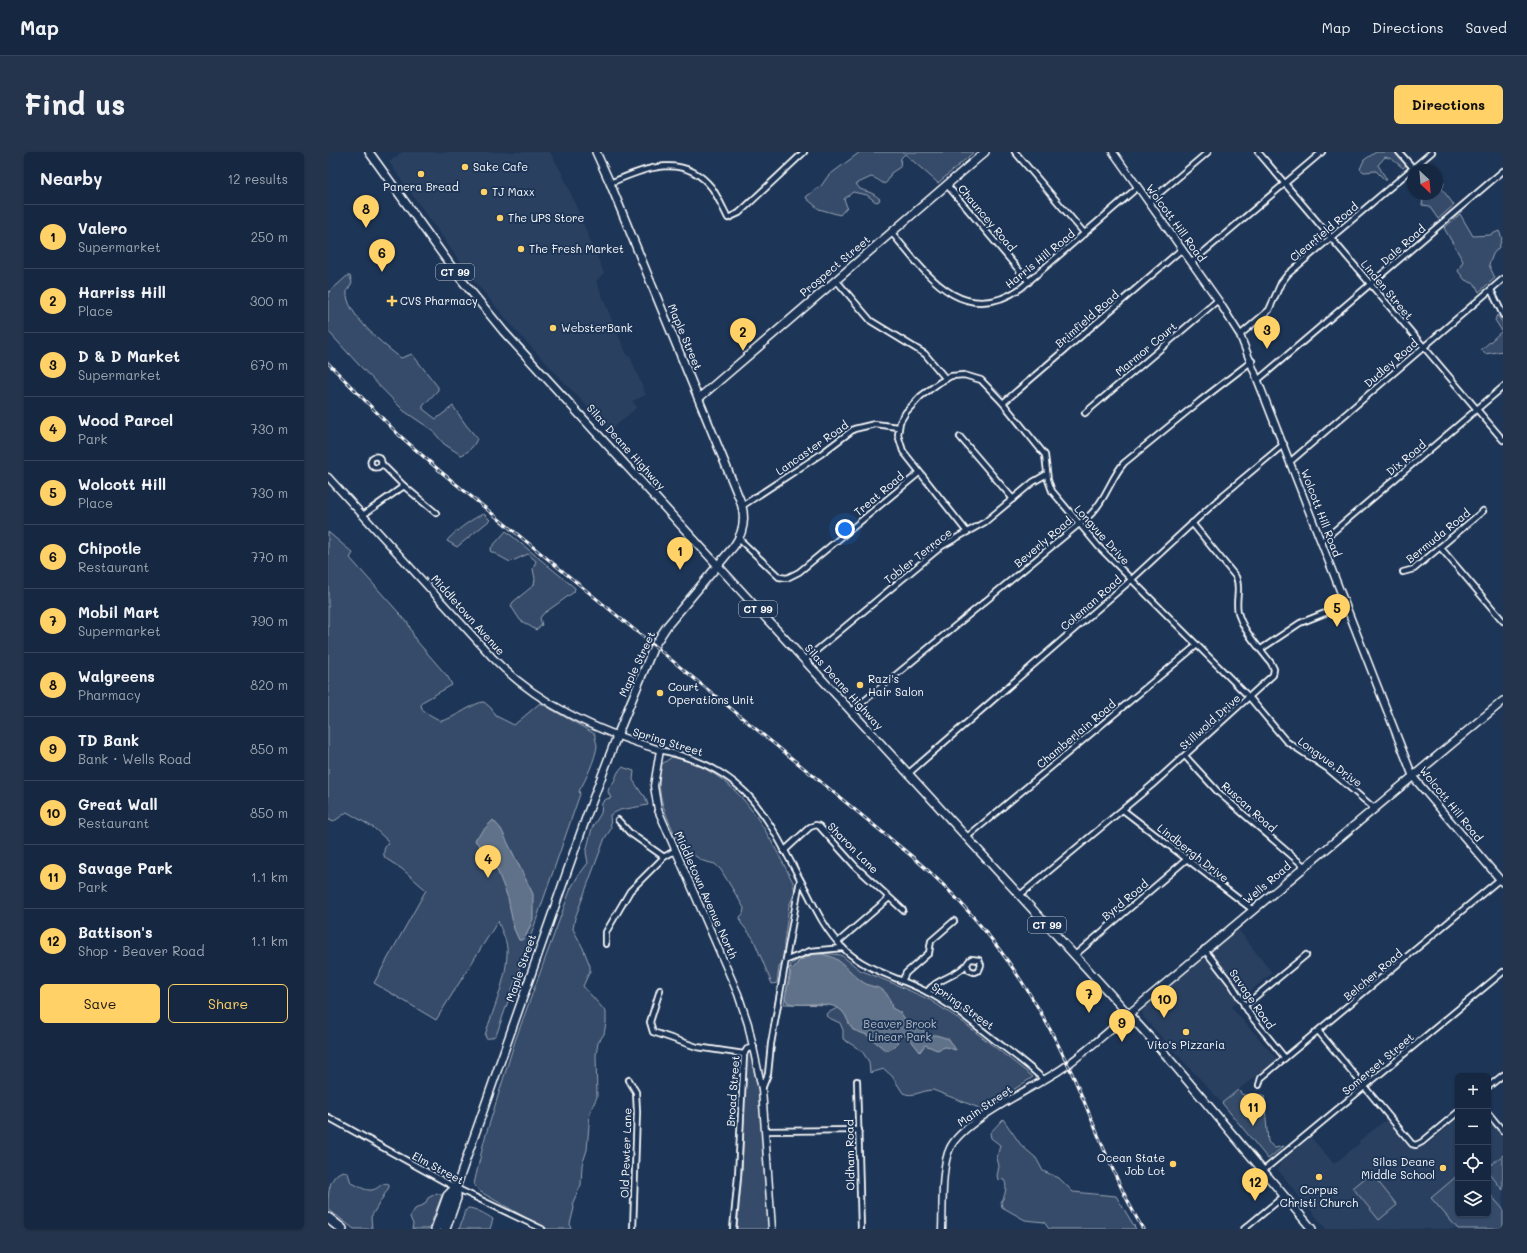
<!DOCTYPE html>
<html lang="en">
<head>
<meta charset="utf-8">
<style>
  :root { --surface:#162841; --page:#23344c; --text:#f1f3f6; --muted:#9ea6b1; --line:#35445a; --accent:#ffd166 }
  body { margin:0; font-family:Mali,sans-serif; background:var(--page); color:var(--text) }
  .controls { position:absolute; right:12px; bottom:12px; display:grid; overflow:hidden; border-radius:6px; box-shadow:0 1px 3px #0004 }
  .controls button { width:36px; height:36px; display:grid; place-items:center; padding:0; border:0; border-bottom:1px solid var(--line); background:var(--surface); color:var(--text); font:20px sans-serif }
  .compass { position:absolute; left:1079px; top:12px; width:36px; height:36px; border-radius:50%; background:var(--surface); box-shadow:0 1px 3px #0004; rotate:154deg }
  .you { position:absolute; left:517px; top:377px; width:14px; height:14px; margin:-10px; border:3px solid #fff; border-radius:50%; background:#1a73e8; box-shadow:0 0 0 6px #1a73e833 }
  .badge { display:grid; place-items:center; width:26px; height:26px; border-radius:50%; background:var(--accent); color:#111; font-size:13px; font-weight:700 }
  .pin { position:absolute; translate:-50% -33px; filter:drop-shadow(0 1px 2px #0008) }
  .pin::after { content:''; position:absolute; top:21px; width:14px; height:12px; background:inherit; clip-path:polygon(0 0,100% 0,50% 100%) }
  .list { margin:0; padding:0; list-style:none }
  h2 { display:flex; justify-content:space-between; align-items:center; height:52px; margin:0; padding:0 16px; font-size:17px }
  h2 small { font-size:13px; font-weight:400; color:var(--muted) }
  .list li { display:grid; grid-template-columns:26px 1fr auto; gap:12px; align-items:center; box-sizing:border-box; height:64px; padding:0 16px; border-top:1px solid var(--line) }
  .list b { display:block; font-size:15px; white-space:nowrap }
  .list p { margin:0; font-size:13px; white-space:nowrap; color:var(--muted) }
  .list em { font-size:13px; font-style:normal; color:var(--muted) }
  .actions { display:flex; gap:8px; padding:12px 16px }
  .actions a { flex:1; padding:9px 0; border:1px solid var(--accent); border-radius:6px; text-align:center; font-size:14px; color:var(--accent) }
  .actions .main { background:var(--accent); color:#111 }
  .icon { flex:none; width:22px; height:22px; fill:none; stroke:currentColor; stroke-width:2; stroke-linecap:round; stroke-linejoin:round }
  .map { position:relative; flex:none; width:1175px; height:1077px; overflow:hidden; border-radius:6px }
  header { display:flex; align-items:center; gap:24px; box-sizing:border-box; height:56px; padding:0 20px; background:var(--surface); border-bottom:1px solid var(--line) }
  header strong { font-size:19px }
  nav { display:flex; gap:22px; margin-inline-start:auto; font-size:14px }
  .intro { display:flex; align-items:center; justify-content:space-between; box-sizing:border-box; height:96px; padding:0 24px }
  h1 { margin:0; font-size:28px }
  .button { padding:10px 18px; border-radius:6px; background:var(--accent); color:#111; font-size:14px; font-weight:700 }
  main { display:flex; gap:24px; padding:0 24px }
  aside { flex:1; background:var(--surface); border-radius:6px; box-shadow:0 1px 3px #0004 }
  .map>svg:first-child { display:block }
  .built { fill:#2a4161 }
  .green { fill:#364b69; stroke:#9aa5b4 }
  .water { fill:#617289; stroke:#a0aab8 }
  .lines { fill:none; stroke-linecap:round; stroke-linejoin:round }
  .minor-casing { stroke:#fff; stroke-width:8 }
  .tertiary-casing { stroke:#fff; stroke-width:9 }
  .secondary-casing { stroke:#fff; stroke-width:10 }
  .primary-casing { stroke:#fff; stroke-width:10 }
  .motorway-casing { stroke:#fff; stroke-width:12 }
  .minor { stroke:#1d3557; stroke-width:4.5 }
  .tertiary { stroke:#1d3557; stroke-width:6 }
  .secondary { stroke:#1d3557; stroke-width:7 }
  .primary { stroke:#1d3557; stroke-width:7 }
  .motorway { stroke:#1d3557; stroke-width:9 }
  .rail-casing { stroke:#fff; stroke-width:3 }
  .rail { stroke:#1d3557; stroke-width:1.5; stroke-dasharray:4.5; stroke-linecap:butt }
  .poi-dot { fill:#ffd166; stroke:#1d3557; stroke-width:1.5 }
  .labels { text-anchor:middle; stroke-width:4; stroke-linejoin:round; paint-order:stroke }
  .shield { fill:#1d3557; stroke:#bbc2cd; stroke-width:1 }
  .shield-label { font-size:10px; font-weight:bold; fill:#fff }
  .poi-label { font-size:11px; fill:#fff; stroke:#1d3557; text-anchor:start }
  .street-label { font-size:11px; fill:#fff; stroke:#1d3557 }
  .park-label { font-size:11px; fill:#b9c0ca; stroke:#1d3557 }
</style>
</head>
<body>
<header>
<strong>Map</strong>
<nav><a>Map</a><a>Directions</a><a>Saved</a></nav>
</header>
<div class="intro"><h1>Find us</h1><a class="button">Directions</a></div>
<main>
<aside>
<h2>Nearby<small>12 results</small></h2>
<ul class="list">
<li><span class="badge">1</span><div><b>Valero</b><p>Supermarket</p></div><em>250 m</em></li>
<li><span class="badge">2</span><div><b>Harriss Hill</b><p>Place</p></div><em>300 m</em></li>
<li><span class="badge">3</span><div><b>D &amp; D Market</b><p>Supermarket</p></div><em>670 m</em></li>
<li><span class="badge">4</span><div><b>Wood Parcel</b><p>Park</p></div><em>730 m</em></li>
<li><span class="badge">5</span><div><b>Wolcott Hill</b><p>Place</p></div><em>730 m</em></li>
<li><span class="badge">6</span><div><b>Chipotle</b><p>Restaurant</p></div><em>770 m</em></li>
<li><span class="badge">7</span><div><b>Mobil Mart</b><p>Supermarket</p></div><em>790 m</em></li>
<li><span class="badge">8</span><div><b>Walgreens</b><p>Pharmacy</p></div><em>820 m</em></li>
<li><span class="badge">9</span><div><b>TD Bank</b><p>Bank · Wells Road</p></div><em>850 m</em></li>
<li><span class="badge">10</span><div><b>Great Wall</b><p>Restaurant</p></div><em>850 m</em></li>
<li><span class="badge">11</span><div><b>Savage Park</b><p>Park</p></div><em>1.1 km</em></li>
<li><span class="badge">12</span><div><b>Battison's</b><p>Shop · Beaver Road</p></div><em>1.1 km</em></li>
</ul>
<div class="actions"><a class="main">Save</a><a>Share</a></div>
</aside>
<div class="map">
<svg width="1175" height="1077" viewBox="0 0 1175 1077">
  <rect width="100%" height="100%" fill="#1d3557"/>
  <filter id="ink" filterUnits="userSpaceOnUse"><feTurbulence type="fractalNoise" baseFrequency=".025" numOctaves="2"/><feDisplacementMap in="SourceGraphic" scale="8" xChannelSelector="R" yChannelSelector="G"/><feConvolveMatrix kernelMatrix="1 2 1 2 8 2 1 2 1" color-interpolation-filters="sRGB"/></filter>
  <g filter="url(#ink)">
    <g class="built">
      <polygon points="74,0 222,0 234,21 276,121 268,129 288,178 300,205 302,204 318,243 304,249 309,255 282,279 192,183 143,125 61,10"/>
      <polygon points="909,776 944,821 903,855 949,907 894,951 816,866 814,859"/>
      <polygon points="1130,966 1130,1062 1160,1062 1160,967 1175,986 1175,1077 998,1077 950,1018 952,1011 983,985 1006,1012 1032,991 1031,989 1058,968 1077,991 1089,996 1099,993"/>
    </g>
    <g class="green">
      <path d="M532,0H646L610,31L577,2L573,6L572,15L563,21C556,40 556,28 543,25L528,32L532,37C542,41 542,39 552,47L551,49L548,50L539,43L525,40L516,47L519,55L512,63L491,57L478,46L479,44L493,34L500,24Z"/>
      <polygon points="1048,0 1072,0 1081,11 1075,16 1064,7 1057,5 1050,13 1059,28 1057,28 1048,19 1036,20 1032,17 1036,8"/>
      <polygon points="1109,28 1116,31 1114,37 1126,53 1110,67 1101,54 1094,53 1095,47 1091,42 1109,42"/>
      <polygon points="1132,62 1145,84 1162,83 1171,79 1174,86 1171,95 1165,102 1161,113 1167,126 1151,140 1147,132 1137,128 1130,119 1135,109 1116,76"/>
      <path d="M19,124H22L24,131C22,134 20,137 19,139C16,161 58,195 73,206L84,202L110,235V238L95,254V257L108,267L125,254L138,273L149,286C148,292 139,302 133,303L116,292L104,278L76,259L30,212L0,179V141Z"/>
      <polygon points="1169,163 1175,171 1175,199 1157,202 1153,198 1174,179 1167,168"/>
      <path d="M156,362L162,368L129,395L119,389C123,382 149,363 156,362Z"/>
      <polygon points="178,379 247,436 246,440 215,462 212,466 214,473 208,478 192,468 183,454 185,450 206,433 207,427 205,417 208,409 200,402 182,410 162,399 163,396"/>
      <path d="M0,380L25,401L22,406L80,471L87,487L120,525L124,533L94,550L93,553L95,559L113,569C126,567 148,549 156,550L163,556L168,564L186,573L212,551L267,582C266,587 269,589 269,594C268,605 257,630 251,639L252,642L169,881C167,885 162,887 158,886L157,883C166,855 180,825 179,796C178,786 173,778 170,769L108,868L46,831L98,738L74,717L57,706C54,701 57,693 61,690L46,676L19,660L5,670L0,667Z"/>
      <path d="M344,605C412,620 435,673 465,730L467,740L461,754L456,791V802L454,812L451,815L449,831L444,832L425,786L413,771L412,765L415,762L416,756L393,718L387,712L375,709L361,700L356,703C344,673 324,645 334,612Z"/>
      <path d="M294,615L306,619L305,628L314,642L317,644L320,653L292,658L282,663L283,677L277,686L247,766L245,777L255,796L262,814V819L255,834L278,860V871L276,882L270,891L268,903L269,945L262,960L259,998L254,1013L253,1033L245,1050L246,1056L242,1072L243,1077H220L214,1075L151,1039L146,1032L156,989L187,889L243,736L250,724L260,711L258,700L264,676L273,661L274,651L278,647L283,646L280,640L281,635C288,631 287,621 294,615Z"/>
      <path d="M495,801L513,803L532,818L569,833L602,848L631,867L705,925L653,959L655,956H651L605,938C594,938 585,946 575,941L564,924L556,917L542,921L541,910L534,899L515,887V878L512,871L499,865L498,862L509,856L508,853L456,852L463,812L475,805Z"/>
      <polygon points="421,900 423,900 427,909 434,952 441,1077 409,1077 414,1019 418,903"/>
      <polygon points="910,938 915,943 936,943 940,990 947,996 956,994 940,1007 894,951"/>
      <path d="M675,967L693,993L708,1006L715,1019L731,1026L745,1040L788,1044L808,1077H721L716,1070L697,1068L674,1055L673,1050C677,1045 680,1033 676,1028L670,1027L669,1024L671,1014L669,1006L672,993L663,986L662,981Z"/>
      <polygon points="1175,1003 1175,1038 1160,1020 1160,1015"/>
      <path d="M15,1019L20,1021L23,1031C30,1033 36,1039 44,1038C51,1037 54,1029 61,1032V1035L43,1065L44,1077H26L0,1057C0,1043 0,1024 15,1019Z"/>
      <polygon points="1043,1021 1069,1053 1051,1068 1025,1036"/>
      <polygon points="1130,1023 1130,1062 1160,1062 1160,1040 1175,1057 1175,1075 1173,1077 1130,1077 1103,1046"/>
      <polygon points="109,1041 114,1043 101,1077 84,1077 85,1072 82,1065 87,1057 97,1052 100,1046"/>
      <path d="M140,1056C147,1056 159,1063 165,1067L162,1077H131C134,1071 135,1060 140,1056Z"/>
    </g>
    <g class="water">
      <polygon points="165,668 173,677 205,742 205,767 198,784 194,788 191,788 186,777 180,746 168,715 160,702 147,689 148,686"/>
      <path d="M485,802C510,801 515,814 532,828C547,840 558,829 564,856L573,861L579,870L593,876L600,883H608L621,887L628,898L617,895L609,898L597,893L592,900L582,887L574,882L569,884L570,888C569,894 563,899 557,898L539,883L525,878C520,872 519,864 514,859C500,847 476,855 460,851L457,846C458,837 463,827 462,819L460,817L462,815L465,817L471,809Z"/>
    </g>
    <g class="lines">
      <g class="minor-casing">
        <g id="minor">
          <polyline points="687,0 757,82"/>
          <polyline points="930,0 1175,288"/>
          <polyline points="1071,0 1085,16"/>
          <path d="M282,31C318,16 356,0 384,36C390,45 395,56 400,66L411,61L476,0"/>
          <polyline points="619,33 701,130"/>
          <polyline points="821,50 880,0"/>
          <path d="M564,81C597,120 634,177 693,136L810,35"/>
          <polyline points="864,110 994,0"/>
          <polyline points="508,128 543,169 597,202 618,227"/>
          <polyline points="1163,138 1175,163"/>
          <polyline points="912,183 941,158 953,131 960,122 1104,0"/>
          <polyline points="931,227 1175,19"/>
          <polyline points="675,251 854,97"/>
          <polyline points="757,261 890,148"/>
          <polyline points="632,285 685,347"/>
          <circle cx="48" cy="310" r="5.5"/>
          <polyline points="963,309 1175,127"/>
          <polyline points="54,312 76,334"/>
          <polyline points="414,354 493,302 526,277 547,272 570,275"/>
          <polyline points="35,363 76,334 108,361"/>
          <polyline points="639,380 575,299 570,283 572,270 578,260 593,244 612,230 623,224 636,223 653,228 675,251 717,303 720,328 724,339 771,395 922,546 958,589 1000,617 1047,657"/>
          <polyline points="411,387 451,425 459,426 471,420 591,321"/>
          <polyline points="993,390 1175,235"/>
          <polyline points="1112,395 1175,469"/>
          <polyline points="1075,420 1086,417 1155,359"/>
          <polyline points="933,497 972,471 1017,453"/>
          <polyline points="477,508 614,394 657,370 705,330 719,322"/>
          <path d="M524,559L762,363C778,348 782,327 796,311L872,249L924,209"/>
          <path d="M332,598C423,617 438,665 479,740C489,760 499,780 515,796C537,818 569,825 597,839C623,852 646,872 669,890C685,902 702,914 716,928"/>
          <polyline points="857,604 890,640 977,715"/>
          <polyline points="581,621 803,428 894,344 956,292"/>
          <polyline points="795,658 925,758"/>
          <polyline points="290,668 302,681 336,705"/>
          <polyline points="639,685 869,493"/>
          <polyline points="456,699 482,675 488,673 491,674 527,714 575,758"/>
          <path d="M692,743L824,633L945,523L946,517L943,511C932,496 914,478 910,460C907,448 913,437 908,425L864,371"/>
          <polyline points="510,790 561,746"/>
          <polyline points="278,792 278,780 302,739 336,705 348,698"/>
          <polyline points="876,797 904,833 923,864 957,906"/>
          <polyline points="747,803 859,707"/>
          <polyline points="459,808 482,799 515,796"/>
          <polyline points="574,829 578,821 601,801 603,789 626,769"/>
          <polyline points="332,838 322,870 325,880 369,895 416,902"/>
          <path d="M599,840C608,827 627,825 637,814C640,812 640,809 643,807L651,808L653,813L651,818L646,820L641,818L639,813"/>
          <polyline points="916,854 978,803"/>
          <polyline points="991,880 1084,992 1088,993 1094,990 1130,960"/>
          <polyline points="301,928 308,940 309,960 305,1077"/>
          <polyline points="529,929 533,1077"/>
          <polyline points="931,933 933,926 1172,727"/>
          <polyline points="1160,935 1175,923"/>
          <polyline points="434,937 440,922 443,892 472,728"/>
          <polyline points="1160,961 1175,979"/>
          <polyline points="0,965 128,1036 214,1077"/>
          <polyline points="437,979 531,978"/>
          <polyline points="936,1018 1175,820"/>
          <polyline points="405,1077 410,1024 416,902 419,897 426,895"/>
          <polyline points="916,1077 956,1044"/>
        </g>
      </g>
      <g class="tertiary-casing">
        <g id="tertiary">
          <polyline points="785,0 890,148 912,183 1085,625 1175,731"/>
          <path d="M0,325L164,505C209,552 269,579 332,598L326,634L330,658L410,842L420,872L434,937L444,1077"/>
          <path d="M614,1077C615,1056 613,1014 622,996C635,968 708,935 735,916C758,900 779,880 801,862"/>
        </g>
      </g>
      <g class="secondary-casing">
        <g id="secondary">
          <polyline points="371,246 657,0"/>
          <polyline points="801,862 1175,549"/>
          <path d="M128,1036L259,663L289,584L326,494L339,474L406,394C416,380 418,364 412,348L282,31L268,0"/>
        </g>
      </g>
      <g class="primary-casing">
        <polyline id="primary" points="41,0 128,121 176,180 837,902 984,1077"/>
      </g>
      <g class="motorway-casing">
        <g id="motorway">
          <polyline points="0,1066 14,1077"/>
          <polyline points="108,1077 120,1044 128,1036"/>
          <polyline points="117,1077 128,1046 128,1036"/>
        </g>
      </g>
      <use href="#minor" class="minor"/>
      <use href="#tertiary" class="tertiary"/>
      <use href="#secondary" class="secondary"/>
      <use href="#primary" class="primary"/>
      <use href="#motorway" class="motorway"/>
      <g class="rail-casing">
        <path id="rail" d="M0,211L71,283L112,319L586,706C654,764 705,837 742,917C766,970 785,1026 815,1077"/>
      </g>
      <use href="#rail" class="rail"/>
    </g>
  </g>
  <g class="poi-dot">
    <circle cx="137" cy="15" r="4"/>
    <circle cx="93" cy="22" r="4"/>
    <circle cx="156" cy="40" r="4"/>
    <circle cx="172" cy="66" r="4"/>
    <circle cx="193" cy="97" r="4"/>
    <path d="M62 143h4v4h4v4h-4v4h-4v-4h-4v-4h4z"/>
    <circle cx="225" cy="176" r="4"/>
    <circle cx="532" cy="533" r="4"/>
    <circle cx="332" cy="541" r="4"/>
    <circle cx="858" cy="880" r="4"/>
    <circle cx="845" cy="1012" r="4"/>
    <circle cx="1115" cy="1016" r="4"/>
    <circle cx="991" cy="1025" r="4"/>
  </g>
  <g class="labels">
    <g class="shield">
      <rect x="108" y="112" width="38" height="16" rx="3"/>
      <rect x="411" y="449" width="38" height="16" rx="3"/>
      <rect x="700" y="765" width="38" height="16" rx="3"/>
    </g>
    <g class="shield-label">
      <text x="127" y="124">CT 99</text>
      <text x="430" y="461">CT 99</text>
      <text x="719" y="777">CT 99</text>
    </g>
    <g class="poi-label">
      <text x="145" y="19">Sake Cafe</text>
      <text x="93" y="39" text-anchor="middle">Panera Bread</text>
      <text x="164" y="44">TJ Maxx</text>
      <text x="180" y="70">The UPS Store</text>
      <text x="201" y="101">The Fresh Market</text>
      <text x="72" y="153">CVS Pharmacy</text>
      <text x="233" y="180">WebsterBank</text>
      <text x="540" y="531">Razi's<tspan x="540" dy="13">Hair Salon</tspan></text>
      <text x="340" y="539">Court<tspan x="340" dy="13">Operations Unit</tspan></text>
      <text x="858" y="897" text-anchor="middle">Vito's Pizzaria</text>
      <text x="837" y="1010" text-anchor="end">Ocean State<tspan x="837" dy="13">Job Lot</tspan></text>
      <text x="1107" y="1014" text-anchor="end">Silas Deane<tspan x="1107" dy="13">Middle School</tspan></text>
      <text x="991" y="1042" text-anchor="middle">Corpus<tspan x="991" dy="13">Christi Church</tspan></text>
    </g>
    <g class="street-label">
      <text transform="translate(659 66) rotate(50)" y="4">Chauncey Road</text>
      <text transform="translate(848 71) rotate(54)" y="4">Wolcott Hill Road</text>
      <text transform="translate(996 80) rotate(-40)" y="4">Clearfield Road</text>
      <text transform="translate(1075 93) rotate(-41)" y="4">Dale Road</text>
      <text transform="translate(712 107) rotate(-39)" y="4">Harris Hill Road</text>
      <text transform="translate(507 114) rotate(-40)" y="4">Prospect Street</text>
      <text transform="translate(1059 138) rotate(50)" y="4">Linden Street</text>
      <text transform="translate(759 167) rotate(-41)" y="4">Brimfield Road</text>
      <text transform="translate(357 185) rotate(67)" y="4">Maple Street</text>
      <text transform="translate(818 197) rotate(-40)" y="4">Marmor Court</text>
      <text transform="translate(1063 211) rotate(-41)" y="4">Dudley Road</text>
      <text transform="translate(298 295) rotate(48)" y="4">Silas Deane Highway</text>
      <text transform="translate(484 296) rotate(-35)" y="4">Lancaster Road</text>
      <text transform="translate(1078 306) rotate(-40)" y="4">Dix Road</text>
      <text transform="translate(551 342) rotate(-40)" y="4">Treat Road</text>
      <text transform="translate(993 361) rotate(69)" y="4">Wolcott Hill Road</text>
      <text transform="translate(774 383) rotate(48)" y="4">Longvue Drive</text>
      <text transform="translate(1110 384) rotate(-39)" y="4">Bermuda Road</text>
      <text transform="translate(715 390) rotate(-40)" y="4">Beverly Road</text>
      <text transform="translate(590 404) rotate(-38)" y="4">Tobler Terrace</text>
      <text transform="translate(763 451) rotate(-41)" y="4">Coleman Road</text>
      <text transform="translate(140 463) rotate(48)" y="4">Middletown Avenue</text>
      <text transform="translate(309 512) rotate(-65)" y="4">Maple Street</text>
      <text transform="translate(516 535) rotate(48)" y="4">Silas Deane Highway</text>
      <text transform="translate(882 570) rotate(-42)" y="4">Stillwold Drive</text>
      <text transform="translate(748 582) rotate(-40)" y="4">Chamberlain Road</text>
      <text transform="translate(340 590) rotate(17)" y="4">Spring Street</text>
      <text transform="translate(1002 610) rotate(36)" y="4">Longvue Drive</text>
      <text transform="translate(1123 652) rotate(51)" y="4">Wolcott Hill Road</text>
      <text transform="translate(921 655) rotate(42)" y="4">Ruscan Road</text>
      <text transform="translate(525 696) rotate(45)" y="4">Sharon Lane</text>
      <text transform="translate(865 701) rotate(38)" y="4">Lindbergh Drive</text>
      <text transform="translate(939 731) rotate(-40)" y="4">Wells Road</text>
      <text transform="translate(378 743) rotate(66)" y="4">Middletown Avenue North</text>
      <text transform="translate(797 748) rotate(-40)" y="4">Byrd Road</text>
      <text transform="translate(193 816) rotate(-71)" y="4">Maple Street</text>
      <text transform="translate(1045 823) rotate(-40)" y="4">Belcher Road</text>
      <text transform="translate(924 847) rotate(55)" y="4">Savage Road</text>
      <text transform="translate(635 854) rotate(35)" y="4">Spring Street</text>
      <text transform="translate(1050 912) rotate(-40)" y="4">Somerset Street</text>
      <text transform="translate(405 939) rotate(-86)" y="4">Broad Street</text>
      <text transform="translate(657 954) rotate(-34)" y="4">Main Street</text>
      <text transform="translate(298 1001) rotate(-88)" y="4">Old Pewter Lane</text>
      <text transform="translate(522 1003) rotate(-91)" y="4">Oldham Road</text>
      <text transform="translate(110 1016) rotate(28)" y="4">Elm Street</text>
    </g>
    <g class="park-label">
      <text x="572" y="876">Beaver Brook<tspan x="572" dy="13">Linear Park</tspan></text>
    </g>
  </g>
</svg>
<div class="controls">
<button>+</button>
<button>−</button>
<button><svg class="icon" aria-label="locate" viewBox="0 0 24 24"><circle cx="12" cy="12" r="6"/><path d="M12 2v4M12 18v4M2 12h4M18 12h4"/></svg></button>
<button><svg class="icon" aria-label="layers" viewBox="0 0 24 24"><path d="M12 4l9 5-9 5-9-5zM3 14l9 5 9-5"/></svg></button>
</div>
<svg class="compass" viewBox="-18 -18 36 36"><path d="M0-13l5 13h-10z" fill="#e53935"/><path d="M0 13l5-13h-10z" fill="#9ea6b1"/></svg>
<div class="you"></div>
<div class="pin badge" style="left:352px;top:418px">1</div>
<div class="pin badge" style="left:415px;top:199px">2</div>
<div class="pin badge" style="left:939px;top:197px">3</div>
<div class="pin badge" style="left:160px;top:726px">4</div>
<div class="pin badge" style="left:1009px;top:475px">5</div>
<div class="pin badge" style="left:54px;top:120px">6</div>
<div class="pin badge" style="left:761px;top:861px">7</div>
<div class="pin badge" style="left:38px;top:76px">8</div>
<div class="pin badge" style="left:794px;top:890px">9</div>
<div class="pin badge" style="left:836px;top:866px">10</div>
<div class="pin badge" style="left:925px;top:974px">11</div>
<div class="pin badge" style="left:927px;top:1049px">12</div>
</div>
</main>
</body>
</html>
